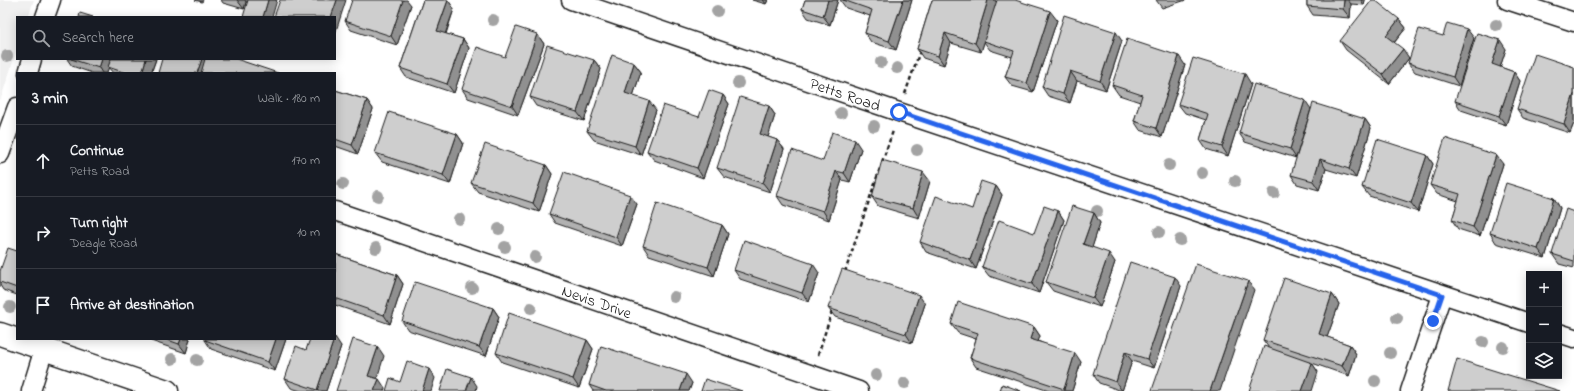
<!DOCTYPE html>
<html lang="en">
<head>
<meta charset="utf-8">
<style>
  :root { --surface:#171b24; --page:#20242c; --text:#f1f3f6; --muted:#9ea1a6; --line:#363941 }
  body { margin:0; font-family:"Indie Flower",sans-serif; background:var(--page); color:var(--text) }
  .controls { position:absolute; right:12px; bottom:12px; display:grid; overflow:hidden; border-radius:0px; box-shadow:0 2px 10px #0003 }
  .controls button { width:36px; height:36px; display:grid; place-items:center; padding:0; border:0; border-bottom:1px solid var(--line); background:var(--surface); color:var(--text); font:20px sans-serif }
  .stop { position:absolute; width:12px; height:12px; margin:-9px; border:3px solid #2563eb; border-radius:50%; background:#fff }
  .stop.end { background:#2563eb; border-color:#fff; box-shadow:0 1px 4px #0008 }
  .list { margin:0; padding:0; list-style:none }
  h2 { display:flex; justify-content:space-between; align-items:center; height:52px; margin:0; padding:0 16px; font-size:17px }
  h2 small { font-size:13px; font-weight:400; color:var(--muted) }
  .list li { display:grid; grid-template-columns:26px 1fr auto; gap:12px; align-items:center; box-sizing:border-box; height:72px; padding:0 16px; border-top:1px solid var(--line) }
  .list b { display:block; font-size:15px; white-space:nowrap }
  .list p { margin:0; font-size:13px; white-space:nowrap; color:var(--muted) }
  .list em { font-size:13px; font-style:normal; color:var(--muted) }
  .icon { flex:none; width:22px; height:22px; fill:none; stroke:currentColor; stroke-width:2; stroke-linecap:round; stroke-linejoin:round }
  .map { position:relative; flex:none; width:1574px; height:391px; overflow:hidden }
  .search { position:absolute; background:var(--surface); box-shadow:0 2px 10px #0003; left:16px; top:16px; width:320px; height:44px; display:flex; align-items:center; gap:10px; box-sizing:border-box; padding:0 14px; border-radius:0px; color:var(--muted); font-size:15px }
  .panel { position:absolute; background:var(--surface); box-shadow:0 2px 10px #0003; left:16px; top:72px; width:320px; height:268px; border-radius:0px }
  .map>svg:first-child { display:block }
  .built { fill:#f0f0f0 }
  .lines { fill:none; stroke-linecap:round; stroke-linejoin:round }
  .street-casing { stroke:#1c1c1c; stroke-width:21 }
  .secondary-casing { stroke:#1c1c1c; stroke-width:25 }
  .path { stroke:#1c1c1c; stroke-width:2.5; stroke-dasharray:4 3; stroke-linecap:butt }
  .street { stroke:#fff; stroke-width:18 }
  .secondary { stroke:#fff; stroke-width:22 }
  .tree { fill:#a3a3a3 }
  .wall { fill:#b1b1b1; stroke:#1c1c1c }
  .shaded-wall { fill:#909090; stroke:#1c1c1c }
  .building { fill:#cecece; stroke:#1c1c1c }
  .route { stroke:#2563eb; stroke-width:5 }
  .labels { text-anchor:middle; stroke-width:3.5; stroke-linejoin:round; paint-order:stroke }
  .street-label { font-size:16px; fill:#1c1c1c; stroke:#fff }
</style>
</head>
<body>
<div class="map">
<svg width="1574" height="391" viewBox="0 0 1574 391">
  <rect width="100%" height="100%" fill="#fff"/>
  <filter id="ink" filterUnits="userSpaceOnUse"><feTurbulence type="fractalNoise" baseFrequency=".025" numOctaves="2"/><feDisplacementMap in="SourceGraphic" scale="8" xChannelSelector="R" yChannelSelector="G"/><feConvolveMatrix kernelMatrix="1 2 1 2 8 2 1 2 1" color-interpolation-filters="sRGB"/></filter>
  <g filter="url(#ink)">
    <polygon class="built" points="0,0 34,0 28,17 17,17 17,50 0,101"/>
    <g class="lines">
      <g class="street-casing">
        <g id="street">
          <path id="s1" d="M571,0L899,112L1529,323"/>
          <polyline points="1507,0 1574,22"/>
          <polyline points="45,17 51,0"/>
          <polyline points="28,73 32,59"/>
          <polyline points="0,154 17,107"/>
          <path id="s2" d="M335,211L859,391"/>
          <polyline points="1559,333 1574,338"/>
          <polyline points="31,391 44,349"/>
          <polyline points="1410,391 1442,295"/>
        </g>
      </g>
      <g class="secondary-casing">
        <polyline id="secondary" points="0,334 167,391"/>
      </g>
      <g class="path">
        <polyline points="905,94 920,51"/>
        <polyline points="882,162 893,131"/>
        <polyline points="845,272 880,168"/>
        <polyline points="818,355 832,311"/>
      </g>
      <use href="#street" class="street"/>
      <use href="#secondary" class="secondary"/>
    </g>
    <g class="tree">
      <circle cx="717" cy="11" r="6"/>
      <circle cx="493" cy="20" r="6"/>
      <circle cx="1496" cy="25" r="6"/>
      <circle cx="7" cy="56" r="6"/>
      <circle cx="881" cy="62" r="6"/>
      <circle cx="897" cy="68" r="6"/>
      <circle cx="738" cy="83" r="6"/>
      <circle cx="841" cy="113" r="6"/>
      <circle cx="874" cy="126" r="6"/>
      <circle cx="917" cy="150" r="6"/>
      <circle cx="1169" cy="165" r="6"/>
      <circle cx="1202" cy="173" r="6"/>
      <circle cx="1235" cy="181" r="6"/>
      <circle cx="343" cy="184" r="6"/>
      <circle cx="1274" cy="193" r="6"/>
      <circle cx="378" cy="196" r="6"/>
      <circle cx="1097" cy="211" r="6"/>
      <circle cx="459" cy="219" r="6"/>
      <circle cx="499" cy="229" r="6"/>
      <circle cx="1159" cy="232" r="6"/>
      <circle cx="1180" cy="240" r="6"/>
      <circle cx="505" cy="247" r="6"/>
      <circle cx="376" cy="248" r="6"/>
      <circle cx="535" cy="257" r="6"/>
      <circle cx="472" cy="288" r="6"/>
      <circle cx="674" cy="297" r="6"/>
      <circle cx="10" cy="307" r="6"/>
      <circle cx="531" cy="308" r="6"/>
      <circle cx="1397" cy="318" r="6"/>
      <circle cx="1483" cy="342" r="6"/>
      <circle cx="1503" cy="347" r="6"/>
      <circle cx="1390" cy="353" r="6"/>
      <circle cx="172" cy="359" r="6"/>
      <circle cx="197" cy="360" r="6"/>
      <circle cx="876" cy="375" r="6"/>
      <circle cx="1375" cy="381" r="6"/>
      <circle cx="905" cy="383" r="6"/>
    </g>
    <g class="wall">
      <polygon points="195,0 203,0 202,2"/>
      <polygon points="221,0 277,0 248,2 246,2 244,9 223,3"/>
      <polygon points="423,0 448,0 454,9 446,34 463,39 469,48 454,93 406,77 400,68"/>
      <polygon points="752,0 768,0 766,4"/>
      <polygon points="805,0 838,0 830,25 808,18 802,9"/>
      <polygon points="840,0 912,0 896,50 871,42 865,33 870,16 846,8"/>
      <polygon points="932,0 995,0 996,2 1057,20 1033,92 1012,86 1005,77 1012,57 990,50 984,42 981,52 951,43 944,65 923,58 917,49"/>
      <polygon points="1156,0 1186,0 1162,8"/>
      <polygon points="1307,0 1365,0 1364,5 1351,4 1350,18 1313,15 1307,6"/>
      <polygon points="411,5 397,45 351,30 345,21"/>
      <polygon points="1399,19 1406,28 1394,43 1409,58 1389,84 1346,50 1340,41"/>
      <polygon points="537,34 544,44 518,115 468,98 462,89"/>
      <polygon points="1443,36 1474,38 1459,86 1415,72 1408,63"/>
      <polygon points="1122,41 1106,90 1077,81 1070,103 1048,96 1042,87"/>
      <polygon points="1506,49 1500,67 1514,72 1520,81 1506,125 1461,110 1455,101"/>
      <polygon points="67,59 156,59 151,73 113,73 108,67 107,73 92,73 72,66"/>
      <polygon points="594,60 601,69 584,121 536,106 530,97"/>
      <polygon points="634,63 641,72 633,96 656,110 641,155 594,140 587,131"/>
      <polygon points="1185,65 1162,137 1140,130 1134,121 1140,102 1119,95 1112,85"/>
      <polygon points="1574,67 1574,123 1570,133 1523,118 1517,109"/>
      <polygon points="1251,84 1228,156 1206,149 1200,140 1206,120 1185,113 1178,104"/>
      <polygon points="335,90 367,100 373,109 358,154 335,146"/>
      <polygon points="723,95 729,104 703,178 654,160 647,151 699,117"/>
      <polygon points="769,106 775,115 768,137 777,140 784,149 770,192 724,177 717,168"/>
      <polygon points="1311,109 1296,158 1245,142 1239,133"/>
      <polygon points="1365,119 1371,128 1356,178 1326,169 1319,190 1297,184 1291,175"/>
      <polygon points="457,134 463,143 450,184 382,162 375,153"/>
      <polygon points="861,149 850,182 842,180 829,220 783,205 777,196 823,161"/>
      <polygon points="1427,155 1433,164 1418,212 1369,196 1362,187"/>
      <polygon points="1503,164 1480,236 1458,229 1452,220 1458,201 1437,194 1430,185"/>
      <polygon points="546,165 552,174 539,212 478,192 471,183"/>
      <polygon points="930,181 919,218 878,206 872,197"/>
      <polygon points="996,186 1002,195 976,269 926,252 920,242 972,209"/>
      <polygon points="1554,198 1560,208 1545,258 1496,243 1490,233"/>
      <polygon points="637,204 622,246 555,223 549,214"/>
      <polygon points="1058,211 1064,220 1039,293 989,276 982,267 1034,233"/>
      <polygon points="1574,212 1574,268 1559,264 1552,254"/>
      <polygon points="1094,213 1100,223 1092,247 1115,262 1100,307 1053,291 1046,282"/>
      <polygon points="722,225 728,234 714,276 649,255 643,246"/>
      <polygon points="17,251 17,295 3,290 0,285 0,271"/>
      <polygon points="335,254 397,275 403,284 390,324 335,305"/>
      <polygon points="734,270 819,273 809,302 740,279"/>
      <polygon points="1181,286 1154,368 1132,361 1122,391 1099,383 1093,374"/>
      <polygon points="1332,294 1339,304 1327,337 1350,345 1356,354 1349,376 1312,363 1318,372 1269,348 1263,340"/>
      <polygon points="925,304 912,343 835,317 828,308"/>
      <polygon points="493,308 499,317 486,356 408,330 402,321"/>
      <polygon points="951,324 1034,327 1040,336 1038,341 1081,362 1072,391 1049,391 976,367 970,358 976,339 958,333"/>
      <polygon points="149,339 190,339 186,353 151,341"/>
      <polygon points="205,339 286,339 275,371 211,349 205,340"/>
      <polygon points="587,340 593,349 579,388 502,362 496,353"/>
      <polygon points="341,346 326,391 301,391 291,388 285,379 306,350"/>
      <polygon points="692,383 689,391 593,391 589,385"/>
    </g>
    <g class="shaded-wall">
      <polygon points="237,0 245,0 246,2 244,9"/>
      <polygon points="268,0 277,0 272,17 263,17"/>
      <polygon points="337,0 346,0 335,34 335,17 331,17"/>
      <polygon points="403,0 407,0 411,5 397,45 391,36"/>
      <polygon points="448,0 454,9 443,40 437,31"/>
      <polygon points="763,0 768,0 766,4"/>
      <polygon points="828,0 838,0 830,25 823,16"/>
      <polygon points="903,0 912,0 896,50 889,41"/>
      <polygon points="988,0 995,0 997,3 981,52 975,43"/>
      <polygon points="1344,0 1348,0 1351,4 1350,18 1343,9"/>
      <polygon points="1361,0 1365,0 1364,5"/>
      <polygon points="1050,11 1057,20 1033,92 1027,83"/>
      <polygon points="1399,19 1406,28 1392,45 1386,36"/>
      <polygon points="1467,29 1474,38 1459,86 1453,77"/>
      <polygon points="1116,32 1122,41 1106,90 1100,81"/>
      <polygon points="945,33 951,43 944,65 938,56"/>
      <polygon points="537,34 544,44 518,115 512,106"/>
      <polygon points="463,39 469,48 454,93 447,84"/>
      <polygon points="1500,40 1506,49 1498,74 1492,64"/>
      <polygon points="1403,49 1409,58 1389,84 1383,74"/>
      <polygon points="1179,56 1185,65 1162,137 1156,128"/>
      <polygon points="102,59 111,59 107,73 102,73 99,68"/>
      <polygon points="146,59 156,59 151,73 142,73"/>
      <polygon points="202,59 210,59 207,73 197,73"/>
      <polygon points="594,60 601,69 584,121 577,112"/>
      <polygon points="634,63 641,72 631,102 625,93"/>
      <polygon points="1070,71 1077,81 1070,103 1063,94"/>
      <polygon points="1514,72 1520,81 1506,125 1499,116"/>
      <polygon points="1245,74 1251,84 1228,156 1222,147"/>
      <polygon points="1574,94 1574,123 1570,133 1564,124"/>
      <polygon points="723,95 729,104 703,178 697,168"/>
      <polygon points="367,100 373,109 358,154 352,145"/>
      <polygon points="1305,100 1311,109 1296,158 1290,149"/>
      <polygon points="649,101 656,110 641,155 635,146"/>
      <polygon points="769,106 775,115 766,143 760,134"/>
      <polygon points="1365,119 1371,128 1356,178 1349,169"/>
      <polygon points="457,134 463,143 450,184 443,175"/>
      <polygon points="777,140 784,149 770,192 763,183"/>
      <polygon points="855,140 861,149 850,182 844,173"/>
      <polygon points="1427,155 1433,164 1418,212 1411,203"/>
      <polygon points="1496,155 1503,164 1480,236 1473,227"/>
      <polygon points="1320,159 1326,169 1319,190 1313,181"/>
      <polygon points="546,165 552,174 539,212 533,203"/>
      <polygon points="836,171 842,180 829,220 823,211"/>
      <polygon points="923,172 930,181 919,218 913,208"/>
      <polygon points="996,186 1002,195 976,269 970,260"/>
      <polygon points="630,195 637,204 622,246 616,237"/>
      <polygon points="1554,198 1560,208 1545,258 1538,249"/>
      <polygon points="1058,211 1064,220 1039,293 1032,284"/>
      <polygon points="1094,213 1100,223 1090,254 1083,244"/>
      <polygon points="722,225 728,234 714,276 708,267"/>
      <polygon points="1109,253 1115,262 1100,307 1093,298"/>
      <polygon points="813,264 819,273 809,302 802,293"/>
      <polygon points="397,275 403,284 390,324 384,315"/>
      <polygon points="1175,277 1181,286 1154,368 1147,359"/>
      <polygon points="1248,281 1254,290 1220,391 1210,391"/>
      <polygon points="1332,294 1339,304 1325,343 1319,334"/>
      <polygon points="919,295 925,304 912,343 906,334"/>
      <polygon points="493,308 499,317 486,356 479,347"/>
      <polygon points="1034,327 1040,336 1036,348 1030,339"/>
      <polygon points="335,337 341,346 326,391 318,391 317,390 334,339 335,339"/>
      <polygon points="181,339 190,339 186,353 179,344"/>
      <polygon points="276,339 286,339 275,371 268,362"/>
      <polygon points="587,340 593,349 579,388 573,379"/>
      <polygon points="1350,345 1356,354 1349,376 1342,366"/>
      <polygon points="378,347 384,356 375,385 368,376"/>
      <polygon points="1125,352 1132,361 1122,391 1116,382"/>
      <polygon points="1075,353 1081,362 1072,391 1065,391 1064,389"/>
      <polygon points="1312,363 1318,372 1312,391 1302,391"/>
      <polygon points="429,369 435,378 431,391 422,391"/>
      <polygon points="686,374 692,383 689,391 680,391"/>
      <polygon points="471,377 477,386 476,391 466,391"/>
      <polygon points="379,379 385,388 384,391 374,391"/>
    </g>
    <g class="building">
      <polygon points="248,0 268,0 263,17 243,17"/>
      <polygon points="280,0 337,0 331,17 274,17"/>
      <polygon points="352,0 403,0 391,36 345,21"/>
      <polygon points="423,0 448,0 437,31 463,39 447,84 400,68"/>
      <polygon points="805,0 828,0 823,16 802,9"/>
      <polygon points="843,0 903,0 889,41 865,33 872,10"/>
      <polygon points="932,0 988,0 975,43 945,33 938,56 917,49"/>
      <polygon points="997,0 1015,0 1050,11 1027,83 1005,77 1014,51 984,41"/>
      <polygon points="1307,0 1344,0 1343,9 1307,6"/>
      <polygon points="1372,0 1375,0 1399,19 1386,36 1403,49 1383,74 1340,41"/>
      <polygon points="80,13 93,17 79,17"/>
      <polygon points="1064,15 1116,32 1100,81 1070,71 1063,94 1042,87"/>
      <polygon points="1447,23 1467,29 1453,77 1408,63 1419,29 1443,36"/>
      <polygon points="516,27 537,34 512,106 462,89 477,47 505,57"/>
      <polygon points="1477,33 1500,40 1492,64 1514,72 1499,116 1455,101"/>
      <polygon points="1127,39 1179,56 1156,128 1134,121 1142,95 1112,85"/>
      <polygon points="547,45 594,60 577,112 530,97"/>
      <polygon points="1535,54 1574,67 1574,94 1564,124 1517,109"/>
      <polygon points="612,55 634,63 625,93 649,101 635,146 587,131"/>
      <polygon points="1193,58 1245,74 1222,147 1200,140 1208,114 1178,104"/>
      <polygon points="71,59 102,59 99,68"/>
      <polygon points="111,59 146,59 142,73 126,73 108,67"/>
      <polygon points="162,59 202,59 197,73 158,73"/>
      <polygon points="205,59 236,59 278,73 201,73"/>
      <polygon points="1254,84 1305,100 1290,149 1239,133"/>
      <polygon points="335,90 367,100 352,145 335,139"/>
      <polygon points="709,90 723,95 697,168 647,151 663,105 699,117"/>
      <polygon points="740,97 769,106 760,134 777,140 763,183 717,168"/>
      <polygon points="1313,103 1365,119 1349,169 1320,159 1313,181 1291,175"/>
      <polygon points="389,112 457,134 443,175 375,153"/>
      <polygon points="832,132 855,140 844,173 836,171 823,211 777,196 792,150 823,161"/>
      <polygon points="1445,138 1496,155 1473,227 1452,220 1460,194 1430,185"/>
      <polygon points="1377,139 1427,155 1411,203 1362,187"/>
      <polygon points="485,144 546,165 533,203 471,183"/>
      <polygon points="882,160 923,172 913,208 872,197"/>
      <polygon points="564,172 630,195 616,237 549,214"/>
      <polygon points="981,181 996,186 970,260 920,242 936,196 972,209"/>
      <polygon points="1506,183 1554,198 1538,249 1490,233"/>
      <polygon points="657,203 722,225 708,267 643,246"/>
      <polygon points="1044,206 1058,211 1032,284 982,267 999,220 1034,233"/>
      <polygon points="1072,206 1094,213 1083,244 1109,253 1093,298 1046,282"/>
      <polygon points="1566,209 1574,212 1574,261 1552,254"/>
      <polygon points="744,240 813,264 802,293 734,270"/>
      <polygon points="8,248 17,251 17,288 0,282 0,271"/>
      <polygon points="335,254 397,275 384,315 335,298"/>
      <polygon points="1130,262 1175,277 1147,359 1125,352 1116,382 1093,374"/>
      <polygon points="1196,264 1248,281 1210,391 1154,391 1152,390"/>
      <polygon points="842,269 919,295 906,334 828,308"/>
      <polygon points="1284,278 1332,294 1319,334 1350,345 1342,366 1263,340"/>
      <polygon points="415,282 493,308 479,347 402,321"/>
      <polygon points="958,302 1034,327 1030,339 1075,353 1064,389 970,358 978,333 951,324"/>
      <polygon points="509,313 587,340 573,379 496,353"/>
      <polygon points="165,339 181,339 179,344"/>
      <polygon points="205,339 276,339 268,362 205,340"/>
      <polygon points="310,339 334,339 317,390 285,379 296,346 306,350"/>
      <polygon points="353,339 378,347 368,376 379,379 374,391 336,391"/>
      <polygon points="601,346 686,374 680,391 606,391 589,385"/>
      <polygon points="1264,346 1312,363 1302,391 1249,391"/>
      <polygon points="1457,359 1560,391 1448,391"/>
      <polygon points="407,361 429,369 422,391 386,391 390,378 400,382"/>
      <polygon points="447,369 471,377 466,391 440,391"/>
      <polygon points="705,379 742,391 701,391"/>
      <polygon points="1002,384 1021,391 1000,391"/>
    </g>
  </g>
  <g class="lines" filter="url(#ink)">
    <polyline class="route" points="899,112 1442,295 1433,321"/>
  </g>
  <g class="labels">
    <g class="street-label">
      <text dy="6" stroke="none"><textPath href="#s1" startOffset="290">Petts Road</textPath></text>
      <text dy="6" stroke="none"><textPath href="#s2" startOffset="277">Nevis Drive</textPath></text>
    </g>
  </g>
</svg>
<div class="controls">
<button>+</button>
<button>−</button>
<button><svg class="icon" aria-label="layers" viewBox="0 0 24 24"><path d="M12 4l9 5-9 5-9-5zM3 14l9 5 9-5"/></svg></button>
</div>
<div class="stop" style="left:899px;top:112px"></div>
<div class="stop end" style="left:1433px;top:321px"></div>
<div class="search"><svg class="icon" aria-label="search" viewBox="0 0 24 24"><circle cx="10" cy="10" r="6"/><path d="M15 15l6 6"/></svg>Search here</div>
<section class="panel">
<h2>3 min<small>Walk · 180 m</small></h2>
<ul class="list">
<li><svg class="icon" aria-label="ahead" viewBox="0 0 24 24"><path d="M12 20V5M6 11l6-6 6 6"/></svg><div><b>Continue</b><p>Petts Road</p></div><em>170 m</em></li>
<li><svg class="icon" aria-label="right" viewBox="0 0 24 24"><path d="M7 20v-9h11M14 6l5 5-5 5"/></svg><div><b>Turn right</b><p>Deagle Road</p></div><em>10 m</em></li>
<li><svg class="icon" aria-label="arrive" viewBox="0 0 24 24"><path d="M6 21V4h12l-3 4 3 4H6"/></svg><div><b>Arrive at destination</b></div></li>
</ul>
</section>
</div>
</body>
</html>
